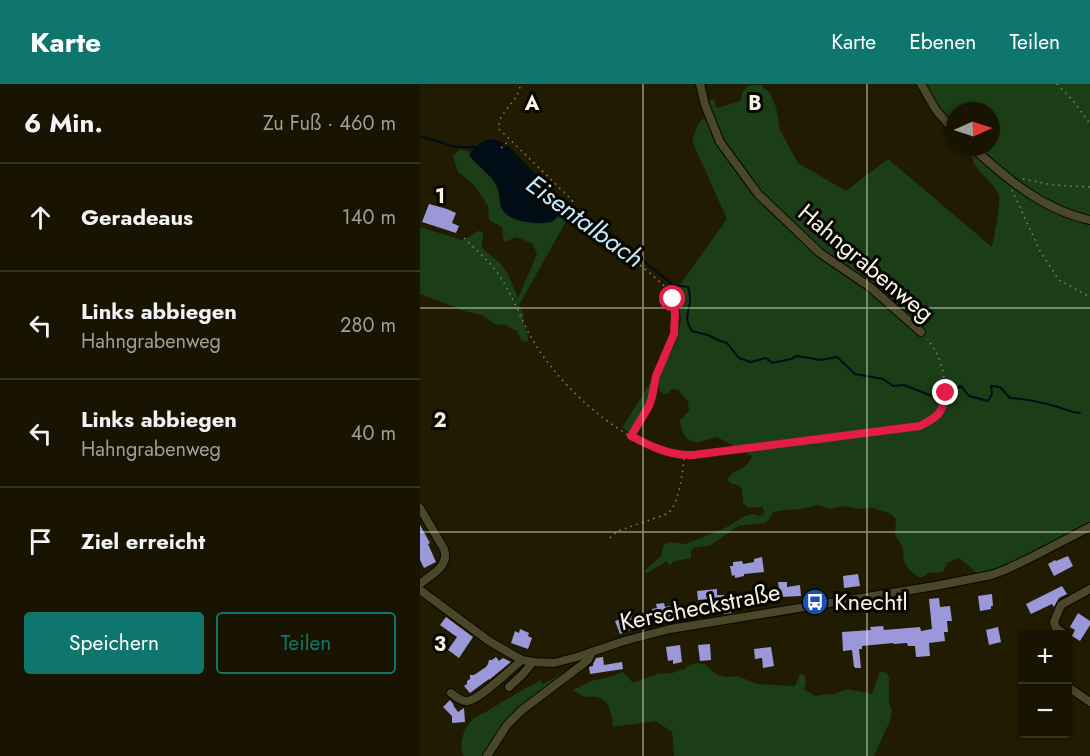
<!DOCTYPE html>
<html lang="de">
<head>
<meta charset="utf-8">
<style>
  :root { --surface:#181401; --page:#252110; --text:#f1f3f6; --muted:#9f9e99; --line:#363323; --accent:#0f766e }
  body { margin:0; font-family:Jost,sans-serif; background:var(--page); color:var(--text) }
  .controls { position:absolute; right:18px; bottom:18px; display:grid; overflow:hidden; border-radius:6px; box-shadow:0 2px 4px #0004 }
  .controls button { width:54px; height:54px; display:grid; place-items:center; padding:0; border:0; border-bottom:2px solid var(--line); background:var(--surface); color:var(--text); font:30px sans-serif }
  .compass { position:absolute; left:526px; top:18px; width:54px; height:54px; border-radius:50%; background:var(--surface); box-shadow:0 2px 4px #0004; rotate:87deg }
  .stop { position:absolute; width:18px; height:18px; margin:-14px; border:4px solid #e11d48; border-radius:50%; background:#fff }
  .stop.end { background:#e11d48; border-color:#fff; box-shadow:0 2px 6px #0008 }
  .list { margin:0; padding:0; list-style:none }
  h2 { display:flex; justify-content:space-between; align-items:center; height:78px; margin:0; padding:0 24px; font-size:26px }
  h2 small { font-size:20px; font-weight:400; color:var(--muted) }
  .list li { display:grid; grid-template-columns:39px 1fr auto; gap:18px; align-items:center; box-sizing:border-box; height:108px; padding:0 24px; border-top:2px solid var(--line) }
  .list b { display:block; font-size:22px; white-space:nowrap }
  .list p { margin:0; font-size:20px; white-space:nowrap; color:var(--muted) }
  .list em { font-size:20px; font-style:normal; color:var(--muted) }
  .actions { display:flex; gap:12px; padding:18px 24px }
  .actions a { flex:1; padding:14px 0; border:2px solid var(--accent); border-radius:6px; text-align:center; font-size:21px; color:var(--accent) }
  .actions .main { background:var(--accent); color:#fff }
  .icon { flex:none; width:33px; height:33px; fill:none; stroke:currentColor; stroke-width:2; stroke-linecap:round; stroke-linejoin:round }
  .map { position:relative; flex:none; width:670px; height:672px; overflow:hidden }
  header { display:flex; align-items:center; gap:36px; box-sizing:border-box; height:84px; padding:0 30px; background:var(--accent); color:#fff }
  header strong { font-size:28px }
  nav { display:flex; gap:33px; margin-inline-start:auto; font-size:21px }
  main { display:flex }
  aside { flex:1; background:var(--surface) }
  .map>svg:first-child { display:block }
  .green { fill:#1b3e17 }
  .water { fill:#000d17 }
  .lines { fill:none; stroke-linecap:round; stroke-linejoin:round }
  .stream { stroke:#000d17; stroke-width:2 }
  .building { fill:#9b98d9 }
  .minor-casing { stroke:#0a0600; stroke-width:10 }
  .path { stroke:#87836d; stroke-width:1.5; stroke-dasharray:1.5 4.5; stroke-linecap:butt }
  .minor { stroke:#4b472a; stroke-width:8 }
  .route { stroke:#e11d48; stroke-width:8 }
  .grid { fill:none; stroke:#f6f3e2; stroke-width:1.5; stroke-opacity:0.55 }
  .labels { text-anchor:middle; stroke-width:6; stroke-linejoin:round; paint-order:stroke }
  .street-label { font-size:24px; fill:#f6f3e2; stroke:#080601 }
  .poi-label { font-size:24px; fill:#f6f3e2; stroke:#080601; text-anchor:start }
  .water-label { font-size:26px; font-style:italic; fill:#c3ebff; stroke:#080601 }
  .grid-label { font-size:20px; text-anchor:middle; font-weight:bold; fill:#f6f3e2; stroke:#080601; stroke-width:6; stroke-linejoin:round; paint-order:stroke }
</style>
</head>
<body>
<header>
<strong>Karte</strong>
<nav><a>Karte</a><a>Ebenen</a><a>Teilen</a></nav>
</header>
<main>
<aside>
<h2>6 Min.<small>Zu Fuß · 460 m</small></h2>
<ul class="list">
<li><svg class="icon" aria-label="ahead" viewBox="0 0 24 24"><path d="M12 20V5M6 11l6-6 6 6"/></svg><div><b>Geradeaus</b></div><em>140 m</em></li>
<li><svg class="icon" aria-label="left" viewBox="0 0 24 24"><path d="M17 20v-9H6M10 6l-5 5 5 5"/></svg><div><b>Links abbiegen</b><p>Hahngrabenweg</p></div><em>280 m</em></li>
<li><svg class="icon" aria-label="left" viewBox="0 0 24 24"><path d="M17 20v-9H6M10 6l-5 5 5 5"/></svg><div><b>Links abbiegen</b><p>Hahngrabenweg</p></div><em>40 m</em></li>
<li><svg class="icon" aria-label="arrive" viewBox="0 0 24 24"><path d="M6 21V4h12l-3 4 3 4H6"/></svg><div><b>Ziel erreicht</b></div></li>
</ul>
<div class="actions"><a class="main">Speichern</a><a>Teilen</a></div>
</aside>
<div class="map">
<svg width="670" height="672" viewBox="0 0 670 672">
  <rect width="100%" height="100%" fill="#201b01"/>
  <g class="green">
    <polygon points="504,0 670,0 670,134 630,119 605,103 556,63 571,63 571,27 535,27 535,44 519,24"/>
    <path d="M341,1L350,9L356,23L360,46L378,79L426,107L468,75L572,163C574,155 581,118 579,112C574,96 552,86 553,74L542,63H547C573,87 602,113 634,128C646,133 658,136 670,140V439L584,482L558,490L539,474L527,479L523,488L515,489L510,488L501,494C495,492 486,484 484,477C483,472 484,468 482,462C480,458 476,454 475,449C475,445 476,440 476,435L471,430L453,424L440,425L422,422L410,425L398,421L381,425L365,426L353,428L349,436L345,439L318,442L291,461L274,464L271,467V474L255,477L249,482L247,477L227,489L224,487L241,472L244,460L250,458L266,460L307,443L323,433L332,430L341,432L344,430V426L342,423L329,424L323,419L322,406L319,401L312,400L307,396C313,385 320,387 326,381C329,379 330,375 332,372L297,353C290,354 284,358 277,358C266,358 260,346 260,336L269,327L268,318L258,306L252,305L247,310L242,309L239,305V299L243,284L256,258L259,247L261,234L258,217L259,202L307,135L272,57L278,40L282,35L293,37L286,17L294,15L297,24L321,17L322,8L328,2Z"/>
    <path d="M39,65L51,68L49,71C57,82 71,90 77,103C80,110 78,119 83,126C92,141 116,138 131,138L139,129L141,120L148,134L99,221L104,231C101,244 109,245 108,257L106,258L101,256L97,247L86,241L75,240L62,231L48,228L0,210V143L42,156L50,152L58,147L63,148L62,164L80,179L88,190L98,214L117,170L113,160L97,153L84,158L82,143L69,136L68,122L54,101L38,88L33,73Z"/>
    <polygon points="234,292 227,321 212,346 209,348 202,344"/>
    <path d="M278,579L286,581L297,591L307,593L317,592L338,600L375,602L380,590L384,591L386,597L384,606L396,612L406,610L410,611L427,605L452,610L460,587L467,589L469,594V618L472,626L470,637L454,672H254L252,648L236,637L193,643C191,623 188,610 164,613L153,606L171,597L190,593L203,588L213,599L237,590L252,589L265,585L268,581Z"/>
    <path d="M142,589L144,593L101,625L64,672H44C38,662 43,646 51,637C55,633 62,630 67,627C85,616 102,606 121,596L123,600Z"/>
  </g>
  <path class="water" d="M71,55L85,59L81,63L82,65L87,61L139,114C142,119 142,123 140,128C138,132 135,137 131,138C119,141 94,138 85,129C78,122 81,111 77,102C70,89 57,82 49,71C55,63 60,57 71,55Z"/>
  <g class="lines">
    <g class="stream">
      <polyline points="0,52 36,63 55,63 58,64"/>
      <path d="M137,113L152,124L157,125L188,148L253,201L268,203C269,207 270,210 270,213C271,228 262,231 272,247L288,251L300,257L307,259L319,274L331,278L346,274L352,279L371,275L377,272L401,276L417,273L435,290L463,295L473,302L484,301L512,312L521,313"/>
      <path d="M528,313L535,305L541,302L549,312L568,317L572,310L571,302L580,303L590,314C606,315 622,318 638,323C648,326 649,328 660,329"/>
    </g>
  </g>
  <g class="building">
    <polygon points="9,120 27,125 36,129 32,139 39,142 36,149 2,138"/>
    <polygon points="0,441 10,459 8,460 16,478 4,484 0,476"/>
    <polygon points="648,472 653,482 634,492 628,480 635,476 636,477"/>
    <polygon points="342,473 344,488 324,490 324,492 315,494 315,491 312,492 310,482 313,482 313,478 322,477 323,480 334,478 334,475"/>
    <polygon points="438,490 440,502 424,504 423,492"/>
    <polygon points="358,498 367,498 367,503 380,501 381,512 360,513"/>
    <polygon points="642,502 647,510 639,514 634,523 632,520 611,530 606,520"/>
    <polygon points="297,505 297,511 304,511 306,522 309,521 311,529 304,530 304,528 300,528 298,518 289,519 289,515 278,516 277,507"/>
    <polygon points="572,510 573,522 571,522 571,525 560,527 558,512"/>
    <polygon points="519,514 520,523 530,522 532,537 527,537 528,548 524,548 525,557 509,559 510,572 496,573 495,562 488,562 487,559 474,560 473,559 442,562 442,565 439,565 441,584 435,584 435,583 434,583 432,566 423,567 422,548 451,546 450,543 463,542 464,546 500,543 501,547 512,545 509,515"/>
    <polygon points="244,519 245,523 250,522 252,534 234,537 232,525 237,524 236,520"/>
    <polygon points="658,529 670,537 670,541 660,557 652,552 655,546 650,543"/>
    <polygon points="212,531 216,544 200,550 195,537"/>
    <polygon points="26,533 53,553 39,574 28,566 37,553 20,541"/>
    <polygon points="578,543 581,558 569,561 566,546"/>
    <polygon points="100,545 109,549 108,552 112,554 108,565 91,559 95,547 99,549"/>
    <polygon points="290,560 291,576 280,577 278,561"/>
    <polygon points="260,561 262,578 253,580 253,576 248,577 246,563"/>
    <polygon points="351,563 354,582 343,584 342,574 335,575 334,565"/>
    <polygon points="76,573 79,577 83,574 91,578 69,596 69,595 50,609 44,602 47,600 47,597 50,595 50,591 54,591 66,583 68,580 69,576 72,576"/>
    <polygon points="183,573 184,581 202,578 203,585 170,590 169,583 173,582 173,580 176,574"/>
    <polygon points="30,616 34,621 33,621 38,628 44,624 45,638 32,639 32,632 23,623"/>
  </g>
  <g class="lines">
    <g class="minor-casing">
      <g id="minor">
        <polyline points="280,0 285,21 300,58 338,110 400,169 450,203 501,248"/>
        <polyline points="501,0 516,26 535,48"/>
        <path d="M552,63C586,94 623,126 670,136"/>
        <path d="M0,424L24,465C30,482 12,490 0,500"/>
        <polyline points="0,506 69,557 93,571 102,576 113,578 134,579 157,573 204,557 250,545 515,502 571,491 585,486 614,472 670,443"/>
        <polyline points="645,550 636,544 634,538 641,521 670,505"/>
        <polyline points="89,603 102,591 113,578"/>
        <polyline points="648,603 670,618"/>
        <path d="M31,609C36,613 42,618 48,617C59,616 92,584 102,576"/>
        <polyline points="67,672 87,641 102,626 163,580 168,576 172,568"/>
      </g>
    </g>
    <g class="path">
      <polyline points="637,0 654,18 670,40"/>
      <path d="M100,3C97,19 77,29 79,45L152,116L155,127L158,131L231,190L250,207L253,215L255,229L254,250L250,262L236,292L229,322L212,351"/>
      <polyline points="81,64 89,57"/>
      <polyline points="603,95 633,101 670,103"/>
      <polyline points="592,106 620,167 639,196 670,213"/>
      <path d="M44,154C56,166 69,177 79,191C94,213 102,240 117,263C146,309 215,372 273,371L500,342C508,338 517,334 522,325C529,312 523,278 515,266C513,262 509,258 507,255"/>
      <path d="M190,454L198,447L247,430C259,422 263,387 264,372"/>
    </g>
    <use href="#minor" class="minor"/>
  </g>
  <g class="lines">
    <path class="route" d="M253,215L255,229L254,250L236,292L232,313L229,322L211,352C230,362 250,372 273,371L500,342C519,332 522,330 526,309"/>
  </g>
  <path class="grid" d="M223,0V672M447,0V672M0,224H670M0,448H670"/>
  <defs>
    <g id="bus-disc" transform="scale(1.35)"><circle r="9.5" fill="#1a4fb4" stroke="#080601"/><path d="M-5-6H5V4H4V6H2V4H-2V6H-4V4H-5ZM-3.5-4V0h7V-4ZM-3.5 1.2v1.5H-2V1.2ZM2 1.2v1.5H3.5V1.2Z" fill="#fff"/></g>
  </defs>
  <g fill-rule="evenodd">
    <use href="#bus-disc" x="395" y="518"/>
  </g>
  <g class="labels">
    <g class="street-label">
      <text transform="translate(446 179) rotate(40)" y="8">Hahngrabenweg</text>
      <text transform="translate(280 523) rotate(-11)" y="8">Kerscheckstraße</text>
    </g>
    <g class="poi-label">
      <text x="414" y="526">Knechtl</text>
    </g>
    <g class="water-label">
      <text transform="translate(165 137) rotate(36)" y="9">Eisentalbach</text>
    </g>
  </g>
  <g class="grid-label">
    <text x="112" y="26">A</text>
    <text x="335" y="26">B</text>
    <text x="20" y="119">1</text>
    <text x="20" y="343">2</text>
    <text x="20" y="567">3</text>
  </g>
</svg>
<div class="controls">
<button>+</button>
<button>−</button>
</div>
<svg class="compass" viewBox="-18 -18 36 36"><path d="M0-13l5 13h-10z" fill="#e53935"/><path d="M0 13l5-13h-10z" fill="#9f9e99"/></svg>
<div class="stop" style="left:253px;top:215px"></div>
<div class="stop end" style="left:526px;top:309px"></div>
</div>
</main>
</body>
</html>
